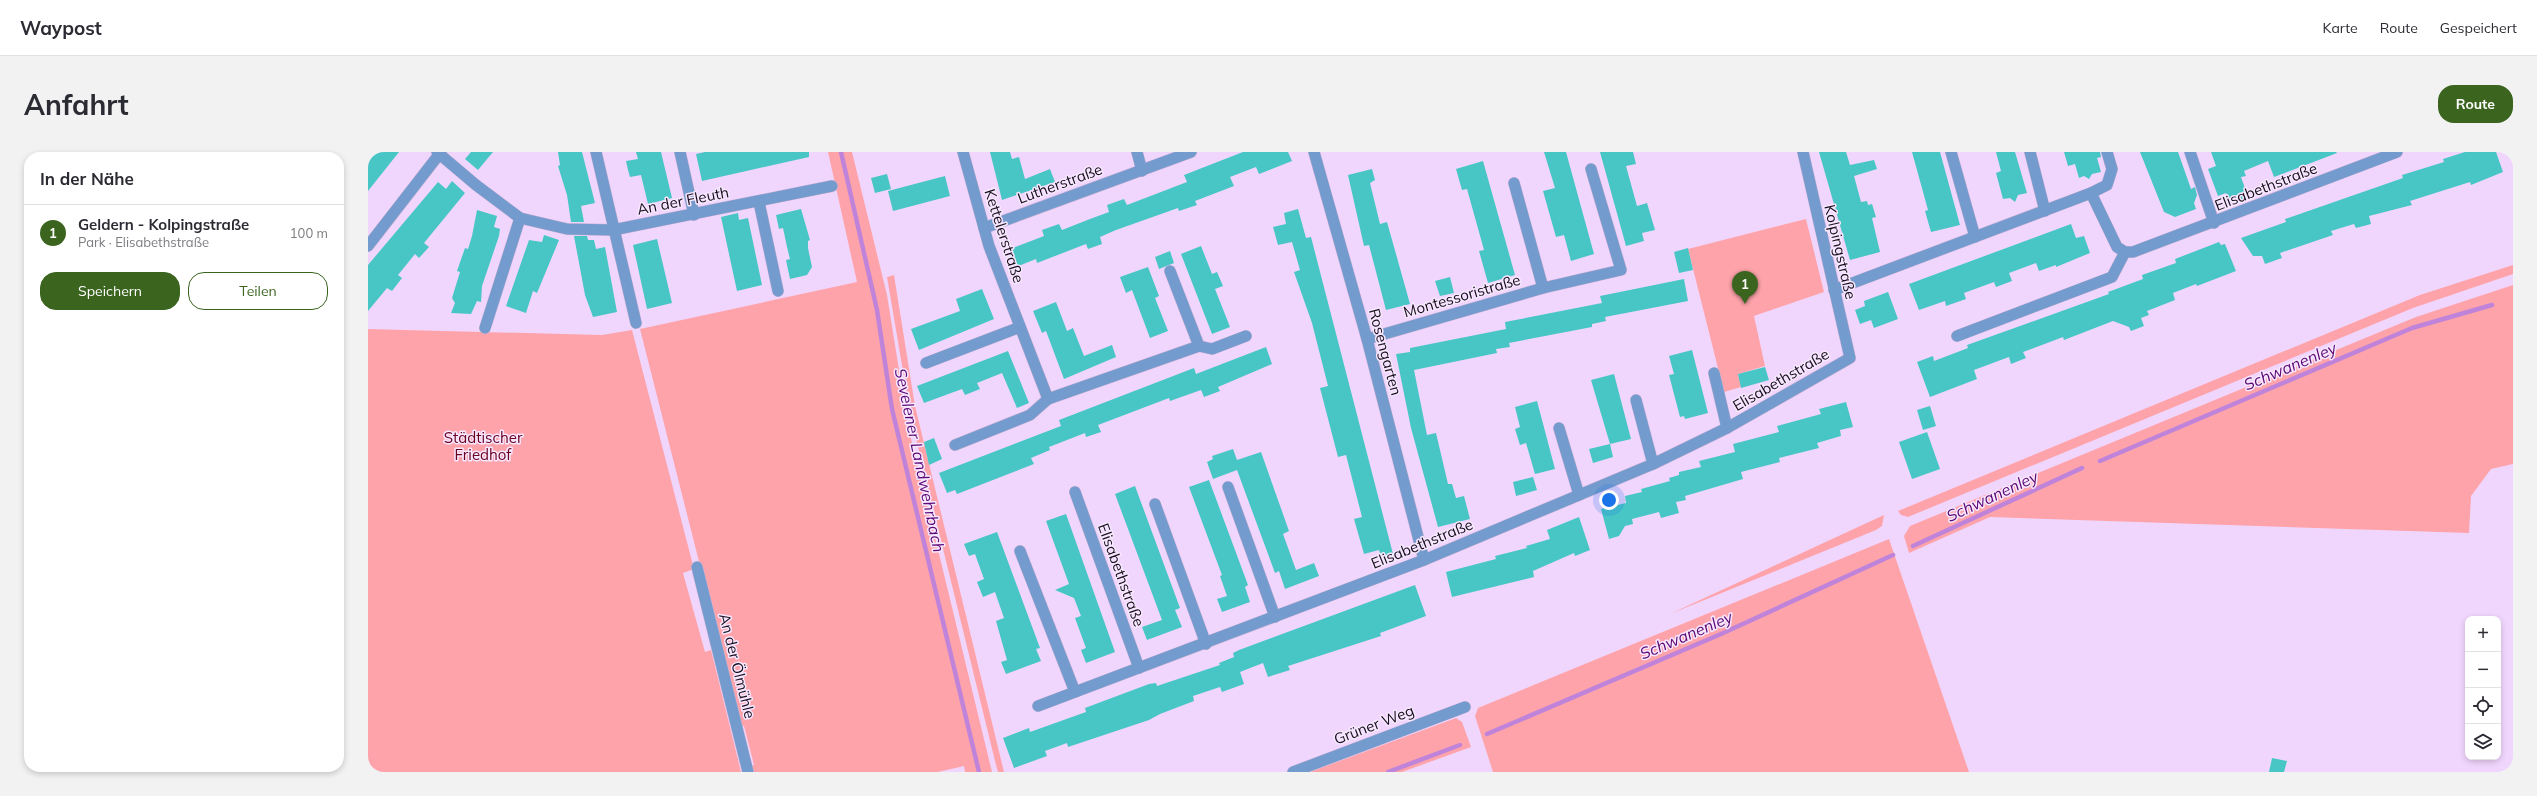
<!DOCTYPE html>
<html lang="de">
<head>
<meta charset="utf-8">
<style>
  :root { --surface:#fff; --page:#f2f2f3; --text:#2b2b33; --muted:#7c7c81; --line:#e1e1e2; --accent:#3b641f }
  body { margin:0; font-family:Mulish,sans-serif; background:var(--page); color:var(--text) }
  .controls { position:absolute; right:12px; bottom:12px; display:grid; overflow:hidden; border-radius:8px; box-shadow:0 2px 6px #0003 }
  .controls button { width:36px; height:36px; display:grid; place-items:center; padding:0; border:0; border-bottom:1px solid var(--line); background:var(--surface); color:var(--text); font:20px sans-serif }
  .you { position:absolute; left:1241px; top:348px; width:14px; height:14px; margin:-10px; border:3px solid #fff; border-radius:50%; background:#1a73e8; box-shadow:0 0 0 6px #1a73e833 }
  .badge { display:grid; place-items:center; width:26px; height:26px; border-radius:50%; background:var(--accent); color:#fff; font-size:13px; font-weight:700 }
  .pin { position:absolute; translate:-50% -33px; filter:drop-shadow(0 1px 2px #0008) }
  .pin::after { content:''; position:absolute; top:21px; width:14px; height:12px; background:inherit; clip-path:polygon(0 0,100% 0,50% 100%) }
  .list { margin:0; padding:0; list-style:none }
  h2 { display:flex; justify-content:space-between; align-items:center; height:52px; margin:0; padding:0 16px; font-size:17px }
  h2 small { font-size:13px; font-weight:400; color:var(--muted) }
  .list li { display:grid; grid-template-columns:26px 1fr auto; gap:12px; align-items:center; box-sizing:border-box; height:56px; padding:0 16px; border-top:1px solid var(--line) }
  .list b { display:block; font-size:15px; white-space:nowrap }
  .list p { margin:0; font-size:13px; white-space:nowrap; color:var(--muted) }
  .list em { font-size:13px; font-style:normal; color:var(--muted) }
  .actions { display:flex; gap:8px; padding:12px 16px }
  .actions a { flex:1; padding:9px 0; border:1px solid var(--accent); border-radius:16px; text-align:center; font-size:14px; color:var(--accent) }
  .actions .main { background:var(--accent); color:#fff }
  .icon { flex:none; width:22px; height:22px; fill:none; stroke:currentColor; stroke-width:2; stroke-linecap:round; stroke-linejoin:round }
  .map { position:relative; flex:none; width:2145px; height:620px; overflow:hidden; border-radius:16px }
  header { display:flex; align-items:center; gap:24px; box-sizing:border-box; height:56px; padding:0 20px; background:var(--surface); border-bottom:1px solid var(--line) }
  header strong { font-size:19px }
  nav { display:flex; gap:22px; margin-inline-start:auto; font-size:14px }
  .intro { display:flex; align-items:center; justify-content:space-between; box-sizing:border-box; height:96px; padding:0 24px }
  h1 { margin:0; font-size:28px }
  .button { padding:10px 18px; border-radius:16px; background:var(--accent); color:#fff; font-size:14px; font-weight:700 }
  main { display:flex; gap:24px; padding:0 24px }
  aside { flex:1; background:var(--surface); border-radius:16px; box-shadow:0 2px 6px #0003 }
  .map>svg:first-child { display:block }
  .green { fill:#fea3aa }
  .lines { fill:none; stroke-linecap:round; stroke-linejoin:round }
  .stream { stroke:#bf84da; stroke-width:4.5 }
  .building { fill:#48c6c5 }
  .minor-casing { stroke:#c9b2d4; stroke-width:12 }
  .minor { stroke:#739bce; stroke-width:11 }
  .labels { text-anchor:middle; stroke-width:3; stroke-linejoin:round; paint-order:stroke }
  .street-label { font-size:15px; fill:#170e1b; stroke:#f7e7ff }
  .park-label { font-size:15px; fill:#69001e; stroke:#f7e7ff }
  .water-label { font-size:16px; font-style:italic; fill:#5a0874; stroke:#f7e7ff }
</style>
</head>
<body>
<header>
<strong>Waypost</strong>
<nav><a>Karte</a><a>Route</a><a>Gespeichert</a></nav>
</header>
<div class="intro"><h1>Anfahrt</h1><a class="button">Route</a></div>
<main>
<aside>
<h2>In der Nähe<small></small></h2>
<ul class="list">
<li><span class="badge">1</span><div><b>Geldern - Kolpingstraße</b><p>Park · Elisabethstraße</p></div><em>100 m</em></li>
</ul>
<div class="actions"><a class="main">Speichern</a><a>Teilen</a></div>
</aside>
<div class="map">
<svg width="2145" height="620" viewBox="0 0 2145 620">
  <rect width="100%" height="100%" fill="#f0d6fd"/>
  <g class="green">
    <polygon points="460,0 484,0 519,143 540,274 624,620 597,620 596,614 570,620 383,620 382,614 386,613 376,574 373,575 272,177 489,130"/>
    <polygon points="1438,67 1456,140 1386,164 1397,214 1370,222 1373,235 1356,240 1320,97"/>
    <polygon points="2145,113 2145,122 2045,156 1540,365 1533,363 1530,359 2052,143"/>
    <polygon points="526,123 547,254 636,620 630,620 628,613 543,266 519,125"/>
    <polygon points="2145,133 2145,312 2123,317 2103,344 2101,381 1622,365 1541,401 1536,384 1542,374 2048,165"/>
    <polygon points="0,177 234,183 264,178 326,417 315,421 337,500 343,498 373,620 0,620"/>
    <polygon points="1516,363 1514,374 1508,378 1302,462"/>
    <polygon points="1521,387 1601,620 1125,620 1107,564 1110,556"/>
    <polygon points="1088,566 1094,570 1103,595 1034,620 942,620"/>
  </g>
  <g class="lines">
    <g class="stream">
      <polyline points="473,0 509,158 524,257 611,620"/>
      <polyline points="1732,309 2044,176 2124,153"/>
      <polyline points="1545,394 1714,316"/>
      <polyline points="1119,582 1353,482 1525,403"/>
      <polyline points="1020,620 1092,593"/>
    </g>
  </g>
  <g class="building">
    <polygon points="0,0 31,0 0,39"/>
    <polygon points="103,0 125,0 110,18 97,7"/>
    <polygon points="190,0 214,0 227,51 213,54 216,70 203,70 199,43 190,14 192,13"/>
    <polygon points="268,0 293,0 304,46 280,52 273,23 262,25 260,18 258,9 270,7"/>
    <polygon points="337,0 441,0 441,5 334,29 328,2"/>
    <polygon points="622,0 642,0 644,7 651,5 657,27 682,17 687,30 634,48"/>
    <polygon points="875,0 920,0 924,9 891,22 888,15 862,25 866,34 827,49 829,53 811,59 810,56 748,78 732,85 734,92 720,97 718,92 669,111 668,107 648,115 642,97 676,84 674,78 691,72 694,78 722,67 741,60 739,53 756,47 759,53 819,30 816,23"/>
    <polygon points="1176,0 1198,0 1226,102 1203,109 1196,83 1188,85 1175,39 1187,36"/>
    <polygon points="1232,0 1265,0 1268,12 1258,14 1269,54 1279,51 1287,78 1274,81 1276,89 1258,94"/>
    <polygon points="1451,0 1478,0 1482,13 1506,8 1509,17 1486,24 1493,50 1499,49 1500,53 1504,52 1508,65 1504,66 1512,100 1482,108"/>
    <polygon points="1544,0 1572,0 1592,73 1563,80 1557,59 1560,58"/>
    <polygon points="1628,0 1647,0 1659,41 1650,43 1647,50 1642,46 1635,47 1628,21 1633,19"/>
    <polygon points="1696,0 1732,0 1733,5 1729,6 1733,20 1724,22 1721,27 1716,24 1711,26 1707,12 1700,14"/>
    <polygon points="1772,0 1810,0 1823,37 1827,35 1829,43 1826,51 1828,57 1807,65 1796,60"/>
    <polygon points="1843,0 1968,0 1969,1 1906,25 1900,9 1876,19 1878,24 1873,25 1880,45 1862,53 1858,41 1850,44 1840,17 1848,14"/>
    <polygon points="2097,0 2128,0 2135,20 2103,33 2102,30 2042,49 2044,53 2001,64 2003,72 1988,76 1986,72 1963,79 1965,83 1912,101 1914,106 1897,112 1894,104 1885,104 1873,86 1918,70 1917,67 2035,26 2034,23 2076,10 2075,7"/>
    <polygon points="1115,9 1147,123 1120,131 1111,99 1116,98 1099,37 1094,38 1088,17"/>
    <polygon points="1004,17 1007,28 1002,31 1012,72 1019,70 1042,152 1018,158 1001,93 996,94 980,23"/>
    <polygon points="519,22 523,37 507,41 503,26"/>
    <polygon points="577,24 582,44 525,59 520,39"/>
    <polygon points="84,29 97,41 56,91 61,95 51,106 47,102 30,123 34,126 24,139 19,136 0,159 0,113 70,30 78,37"/>
    <polygon points="433,57 442,88 440,89 440,96 444,115 439,123 422,127 418,108 422,107 419,95 415,76 411,77 408,63"/>
    <polygon points="930,57 938,86 943,85 1025,402 1013,405 1011,398 996,402 986,367 994,365 978,303 970,305 952,236 960,234 944,171 926,120 932,118 924,90 910,93 905,75 918,72 916,61"/>
    <polygon points="109,58 129,64 126,75 132,77 131,84 114,134 113,150 109,149 103,162 83,161 87,151 84,146 92,120 89,119 97,96 100,97 104,84"/>
    <polygon points="370,61 371,68 380,66 394,133 369,139 353,65"/>
    <polygon points="1703,72 1708,86 1716,84 1722,101 1688,115 1688,113 1671,119 1668,111 1641,121 1644,129 1628,135 1626,130 1596,141 1598,147 1578,154 1577,149 1551,158 1541,132"/>
    <polygon points="176,83 191,88 169,141 165,139 158,161 138,154 161,88 174,90"/>
    <polygon points="206,84 219,84 220,88 226,88 228,97 237,95 249,160 225,165 217,143"/>
    <polygon points="289,87 304,151 279,157 265,93"/>
    <polygon points="1851,90 1853,93 1857,92 1868,119 1829,134 1828,132 1805,141 1807,148 1779,159 1781,163 1773,166 1776,174 1763,179 1761,175 1745,169 1696,188 1695,185 1655,200 1658,206 1643,212 1641,205 1606,218 1609,227 1562,245 1549,210 1565,204 1566,209 1600,196 1599,193 1741,142 1740,140 1775,127 1774,123 1808,111 1807,107"/>
    <polygon points="833,94 844,122 849,120 855,134 847,137 862,175 844,182 813,102"/>
    <polygon points="1320,96 1325,118 1311,121 1306,100"/>
    <polygon points="802,99 806,111 791,117 787,105"/>
    <polygon points="780,115 791,144 787,146 800,179 782,186 764,138 758,141 752,125"/>
    <polygon points="1082,125 1086,141 1072,144 1067,129"/>
    <polygon points="1316,127 1320,149 1237,165 1238,169 1224,172 1224,175 1141,191 1142,195 1128,197 1129,201 1046,218 1059,283 1068,281 1080,332 1084,332 1088,346 1096,344 1102,367 1070,375 1043,276 1028,202 1042,200 1042,196 1138,177 1137,170 1234,151 1232,144"/>
    <polygon points="614,137 626,167 551,198 543,177 592,159 588,147"/>
    <polygon points="1520,140 1530,167 1506,176 1503,168 1492,172 1487,158 1497,154 1496,149"/>
    <polygon points="688,150 699,179 705,176 716,204 744,193 748,205 696,227 678,179 674,181 665,159"/>
    <polygon points="898,195 904,212 850,235 852,239 836,245 833,238 802,249 801,246 730,273 733,280 718,285 717,281 681,295 682,298 663,306 666,312 589,342 587,338 579,341 571,321 693,274 691,268 826,216 828,222"/>
    <polygon points="1324,198 1340,261 1317,267 1316,264 1312,265 1301,223 1306,222 1301,204"/>
    <polygon points="640,199 661,251 649,256 634,221 609,231 612,237 597,243 594,237 556,251 549,234"/>
    <polygon points="1397,215 1401,228 1373,236 1370,222"/>
    <polygon points="1246,222 1263,287 1242,292 1223,228"/>
    <polygon points="1169,249 1187,317 1167,322 1158,291 1152,293 1147,277 1152,275 1147,255"/>
    <polygon points="1478,250 1485,275 1472,278 1473,284 1449,291 1451,296 1411,306 1412,310 1373,320 1375,327 1317,344 1318,348 1308,350 1311,361 1293,366 1291,360 1264,367 1265,372 1257,374 1251,384 1241,387 1233,357 1258,351 1257,344 1274,340 1273,337 1302,329 1301,326 1311,323 1311,320 1333,315 1331,309 1367,300 1365,292 1411,280 1409,274 1453,262 1451,257"/>
    <polygon points="1562,254 1568,274 1555,278 1549,258"/>
    <polygon points="1559,280 1572,317 1544,327 1531,290"/>
    <polygon points="566,286 574,307 561,313 556,290"/>
    <polygon points="1242,292 1245,305 1225,311 1221,297"/>
    <polygon points="865,297 869,308 893,300 921,379 915,382 928,418 946,411 951,424 917,437 911,419 907,421 869,318 845,327 839,310 845,307 844,304"/>
    <polygon points="1165,325 1169,338 1148,344 1145,330"/>
    <polygon points="841,328 880,433 877,435 882,450 854,460 849,447 859,444 852,424 854,423 821,335"/>
    <polygon points="767,334 812,456 807,458 814,475 779,488 774,475 794,468 747,342"/>
    <polygon points="698,362 747,500 718,511 713,498 718,496 707,466 713,464 706,446 687,438 701,432 678,369"/>
    <polygon points="1211,365 1222,398 1207,404 1206,401 1165,419 1166,425 1084,445 1078,420 1128,407 1127,404 1159,396 1158,394 1182,387 1179,378"/>
    <polygon points="629,380 672,496 668,497 673,509 638,522 633,510 639,508 628,469 636,466 627,440 615,445 609,430 616,427 607,402 601,404 596,392"/>
    <polygon points="1047,433 1058,464 1012,481 1013,484 920,514 922,518 900,525 895,511 872,520 876,532 854,540 852,535 825,544 826,549 792,562 781,568 700,595 699,591 677,599 679,604 646,616 635,586 661,576 662,580 718,560 717,556 781,532 788,531 789,534 852,513 851,511 866,505 865,501 871,498"/>
    <polygon points="1904,606 1919,609 1916,620 1901,620"/>
  </g>
  <g class="lines">
    <g class="minor-casing">
      <g id="minor">
        <polyline points="69,0 108,33 152,66 199,77 245,78 464,34"/>
        <polyline points="228,0 268,171"/>
        <polyline points="312,0 326,63"/>
        <polyline points="595,0 621,94 680,247 831,194 844,197 878,184"/>
        <polyline points="769,0 774,19"/>
        <polyline points="946,0 999,187 1056,408"/>
        <polyline points="1583,0 1607,85"/>
        <polyline points="1662,0 1677,59"/>
        <polyline points="1822,0 1846,71"/>
        <polyline points="1146,31 1175,136"/>
        <polyline points="1723,41 1739,33 1744,17 1739,0"/>
        <polyline points="391,50 410,139"/>
        <polyline points="616,76 823,0"/>
        <polyline points="0,94 73,0"/>
        <polyline points="802,119 831,194"/>
        <polyline points="1466,138 1723,41 1749,95 1757,100 1765,100 2029,0"/>
        <polyline points="117,176 152,66"/>
        <polyline points="1589,184 1744,125 1757,100"/>
        <polyline points="999,187 1175,136 1253,118 1223,17"/>
        <polyline points="558,211 652,175"/>
        <polyline points="1346,221 1359,276"/>
        <polyline points="1268,248 1285,312"/>
        <polyline points="1191,276 1211,343"/>
        <polyline points="587,293 662,263 680,247"/>
        <polyline points="860,335 907,465"/>
        <polyline points="707,340 771,516"/>
        <polyline points="787,352 838,492"/>
        <polyline points="652,399 707,540"/>
        <polyline points="329,415 380,620"/>
        <polyline points="670,554 1056,408 1285,312 1359,276 1482,206 1435,0"/>
        <polyline points="925,620 1097,555"/>
      </g>
    </g>
    <use href="#minor" class="minor"/>
  </g>
  <g class="labels">
    <g class="street-label">
      <text transform="translate(692 32) rotate(-20)" y="5">Lutherstraße</text>
      <text transform="translate(1898 35) rotate(-21)" y="5">Elisabethstraße</text>
      <text transform="translate(315 49) rotate(-11)" y="5">An der Fleuth</text>
      <text transform="translate(636 84) rotate(72)" y="5">Kettelerstraße</text>
      <text transform="translate(1472 100) rotate(77)" y="5">Kolpingstraße</text>
      <text transform="translate(1094 144) rotate(-16)" y="5">Montessoristraße</text>
      <text transform="translate(1017 200) rotate(75)" y="5">Rosengarten</text>
      <text transform="translate(1413 228) rotate(-30)" y="5">Elisabethstraße</text>
      <text transform="translate(1054 392) rotate(-22)" y="5">Elisabethstraße</text>
      <text transform="translate(753 423) rotate(70)" y="5">Elisabethstraße</text>
      <text transform="translate(369 514) rotate(76)" y="5">An der Ölmühle</text>
      <text transform="translate(1006 573) rotate(-21)" y="5">Grüner Weg</text>
    </g>
    <g class="park-label">
      <text x="115" y="291">Städtischer<tspan x="115" dy="17">Friedhof</tspan></text>
    </g>
    <g class="water-label">
      <text transform="translate(1922 214) rotate(-23)" y="6">Schwanenley</text>
      <text transform="translate(552 308) rotate(78)" y="6">Sevelener Landwehrbach</text>
      <text transform="translate(1624 344) rotate(-25)" y="6">Schwanenley</text>
      <text transform="translate(1318 483) rotate(-23)" y="6">Schwanenley</text>
    </g>
  </g>
</svg>
<div class="controls">
<button>+</button>
<button>−</button>
<button><svg class="icon" aria-label="locate" viewBox="0 0 24 24"><circle cx="12" cy="12" r="6"/><path d="M12 2v4M12 18v4M2 12h4M18 12h4"/></svg></button>
<button><svg class="icon" aria-label="layers" viewBox="0 0 24 24"><path d="M12 4l9 5-9 5-9-5zM3 14l9 5 9-5"/></svg></button>
</div>
<div class="you"></div>
<div class="pin badge" style="left:1377px;top:152px">1</div>
</div>
</main>
</body>
</html>
